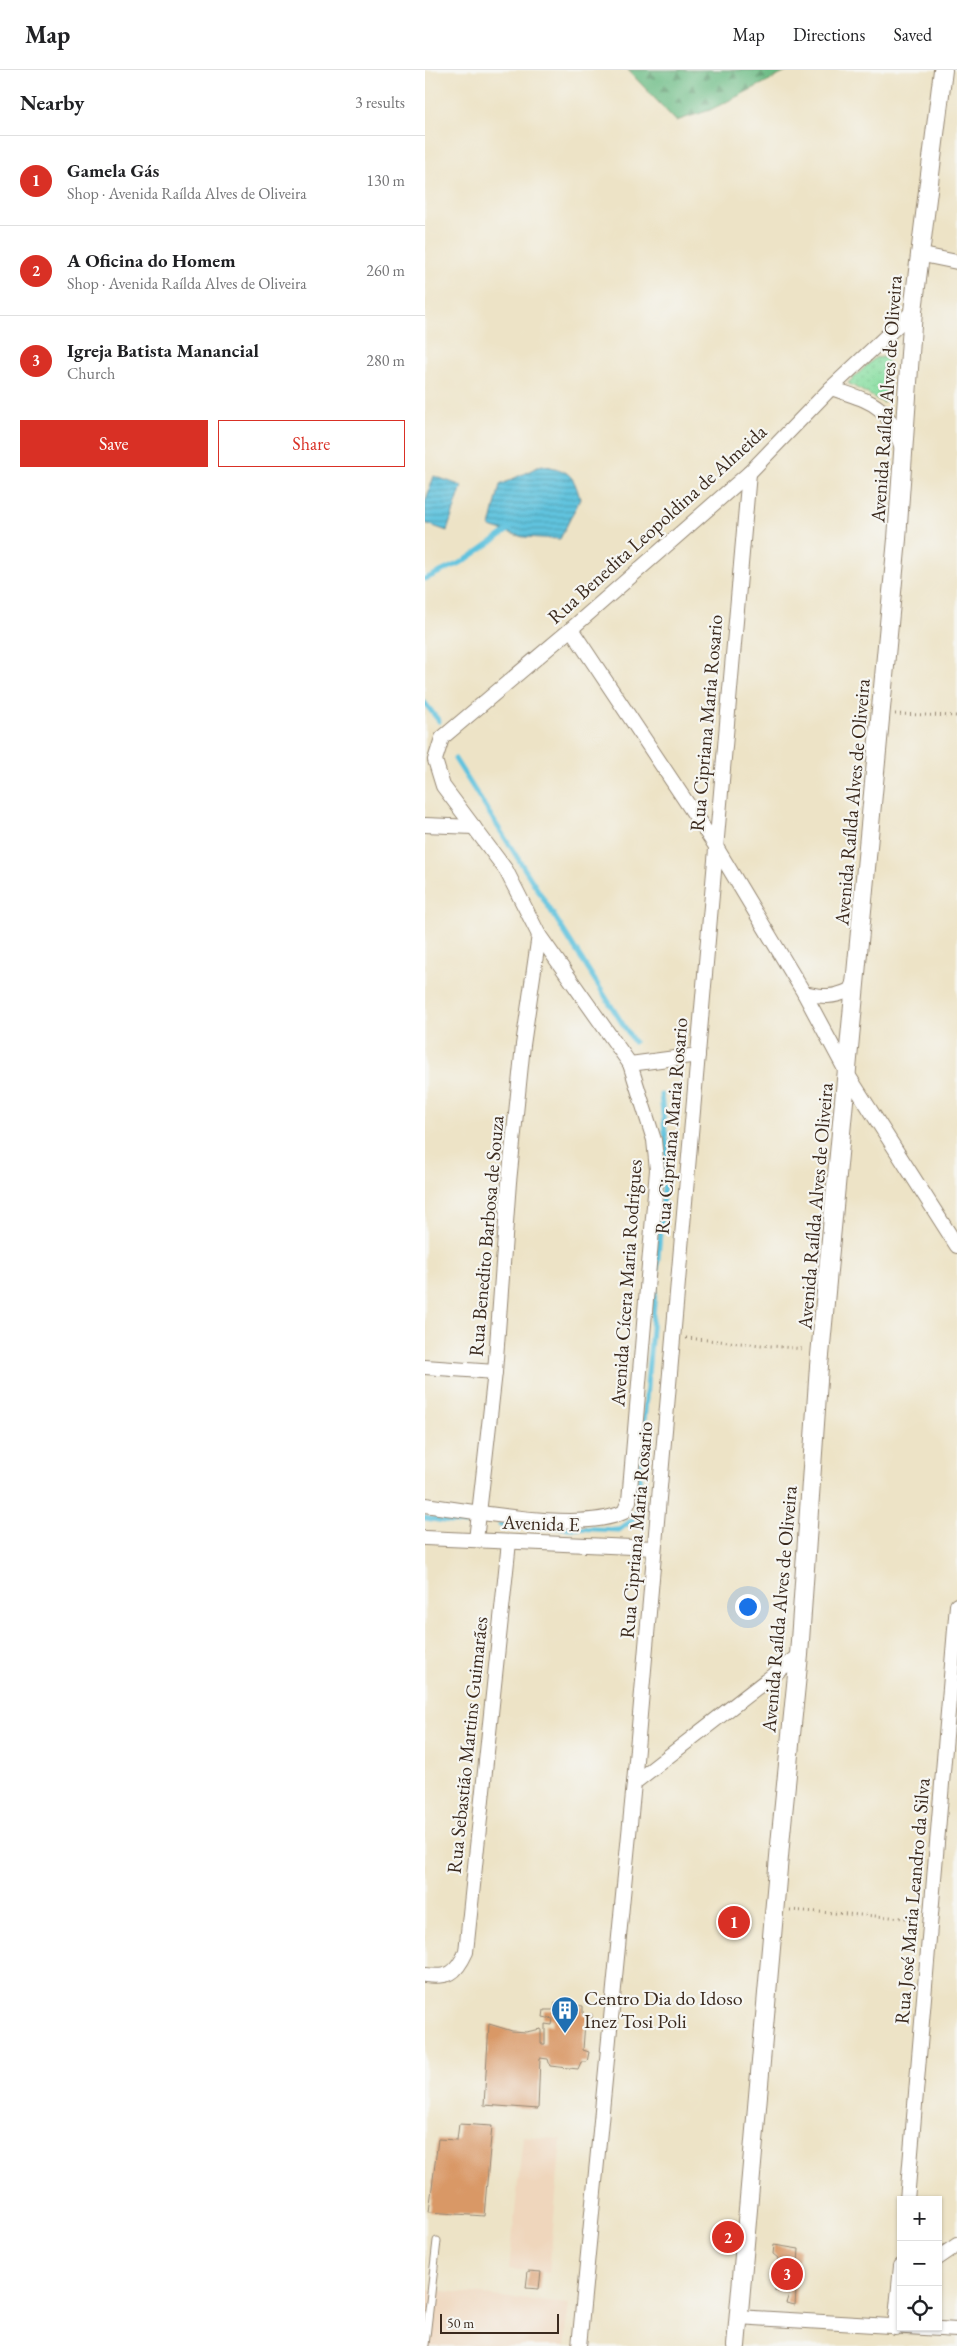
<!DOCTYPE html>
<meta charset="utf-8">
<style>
:root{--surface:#fff;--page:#f6f6f6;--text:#202124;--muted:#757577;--line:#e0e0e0;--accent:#d93025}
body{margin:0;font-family:"EB Garamond",serif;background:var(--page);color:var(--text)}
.controls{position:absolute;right:15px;bottom:15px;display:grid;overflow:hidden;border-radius:0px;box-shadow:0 1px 4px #0004}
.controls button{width:45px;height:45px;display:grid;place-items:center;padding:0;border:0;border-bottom:1px solid var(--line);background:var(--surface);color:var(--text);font:25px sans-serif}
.scale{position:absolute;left:15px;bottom:12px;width:119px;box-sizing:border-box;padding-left:5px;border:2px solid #3b2a1e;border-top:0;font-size:14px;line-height:18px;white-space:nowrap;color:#3b2a1e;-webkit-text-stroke:4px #f6f6f2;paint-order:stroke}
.you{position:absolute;left:322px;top:1536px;width:18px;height:18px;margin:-12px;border:4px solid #fff;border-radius:50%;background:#1a73e8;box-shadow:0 0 0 8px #1a73e833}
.badge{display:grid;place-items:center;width:32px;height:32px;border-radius:50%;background:var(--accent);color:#fff;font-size:16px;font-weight:700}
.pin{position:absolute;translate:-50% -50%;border:2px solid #fff;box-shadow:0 1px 5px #0006}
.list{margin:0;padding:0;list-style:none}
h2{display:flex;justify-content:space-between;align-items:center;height:65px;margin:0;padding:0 20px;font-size:21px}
h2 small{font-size:16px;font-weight:400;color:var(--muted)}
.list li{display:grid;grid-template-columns:32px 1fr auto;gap:15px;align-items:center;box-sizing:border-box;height:90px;padding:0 20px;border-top:1px solid var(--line)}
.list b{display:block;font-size:19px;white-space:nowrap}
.list p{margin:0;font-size:16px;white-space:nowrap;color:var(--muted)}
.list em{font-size:16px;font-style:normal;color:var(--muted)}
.actions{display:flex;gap:10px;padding:15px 20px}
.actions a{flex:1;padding:11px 0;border:1px solid var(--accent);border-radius:0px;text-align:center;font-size:18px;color:var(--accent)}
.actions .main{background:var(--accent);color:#fff}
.icon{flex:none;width:28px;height:28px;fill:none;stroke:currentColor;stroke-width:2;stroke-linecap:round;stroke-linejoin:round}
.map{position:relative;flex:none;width:532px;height:2276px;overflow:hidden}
header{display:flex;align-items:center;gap:30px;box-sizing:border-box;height:70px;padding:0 25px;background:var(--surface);border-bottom:1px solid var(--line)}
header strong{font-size:24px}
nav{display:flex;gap:28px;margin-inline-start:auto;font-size:18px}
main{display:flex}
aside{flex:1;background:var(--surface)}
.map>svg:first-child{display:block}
</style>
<header>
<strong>Map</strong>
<nav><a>Map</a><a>Directions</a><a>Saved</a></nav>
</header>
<main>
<aside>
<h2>Nearby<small>3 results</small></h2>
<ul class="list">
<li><span class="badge">1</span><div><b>Gamela Gás</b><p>Shop · Avenida Raílda Alves de Oliveira</p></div><em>130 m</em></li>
<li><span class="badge">2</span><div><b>A Oficina do Homem</b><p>Shop · Avenida Raílda Alves de Oliveira</p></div><em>260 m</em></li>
<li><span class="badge">3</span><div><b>Igreja Batista Manancial</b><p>Church</p></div><em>280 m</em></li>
</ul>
<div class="actions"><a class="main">Save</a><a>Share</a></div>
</aside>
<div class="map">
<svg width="532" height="2276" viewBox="0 0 532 2276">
<defs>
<pattern id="forest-firs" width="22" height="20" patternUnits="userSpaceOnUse" patternTransform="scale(1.25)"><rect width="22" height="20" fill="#6ebd87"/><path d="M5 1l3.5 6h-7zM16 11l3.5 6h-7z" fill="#5c9a6e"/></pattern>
<pattern id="garden-dots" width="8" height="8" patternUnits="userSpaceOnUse" patternTransform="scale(1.25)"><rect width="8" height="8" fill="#88dea1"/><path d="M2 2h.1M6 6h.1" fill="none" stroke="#76bf8a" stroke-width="1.8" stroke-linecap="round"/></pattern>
<pattern id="water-rules" width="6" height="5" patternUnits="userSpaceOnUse" patternTransform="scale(1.25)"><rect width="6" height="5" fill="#60c3de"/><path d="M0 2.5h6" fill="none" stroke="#509fb3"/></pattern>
</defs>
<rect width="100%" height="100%" fill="#f6f6f2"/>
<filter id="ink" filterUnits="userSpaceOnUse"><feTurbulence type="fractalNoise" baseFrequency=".02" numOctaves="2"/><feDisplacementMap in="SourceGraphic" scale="10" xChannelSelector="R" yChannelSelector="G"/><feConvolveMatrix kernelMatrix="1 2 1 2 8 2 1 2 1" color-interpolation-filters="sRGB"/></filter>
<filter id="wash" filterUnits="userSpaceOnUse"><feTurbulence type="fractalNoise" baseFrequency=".0096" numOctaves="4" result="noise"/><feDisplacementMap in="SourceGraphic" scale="20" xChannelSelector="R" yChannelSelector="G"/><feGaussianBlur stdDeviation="1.12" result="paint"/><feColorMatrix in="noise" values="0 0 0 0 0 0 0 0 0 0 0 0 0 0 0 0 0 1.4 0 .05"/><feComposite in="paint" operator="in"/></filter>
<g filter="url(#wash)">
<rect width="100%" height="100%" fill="#ede3c6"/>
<g fill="#efd6bc">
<polygon points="98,2066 136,2069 124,2203 84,2199"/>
<polygon points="0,2219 144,2234 140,2276 0,2276"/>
</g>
<polygon fill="url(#forest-firs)" stroke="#547452" points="203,0 365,0 285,40 251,51"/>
<polygon fill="url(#garden-dots)" stroke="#628460" points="460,287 465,296 459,333 423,313 450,288"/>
<g fill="url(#water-rules)" stroke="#4e767e">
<path d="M117,395C144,401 148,403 155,429L135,469L98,467L65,457L75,415Z"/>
<polygon points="9,406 37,416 22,461 0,453 0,433"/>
</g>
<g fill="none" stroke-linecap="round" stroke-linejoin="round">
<g stroke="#60c3de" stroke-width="5">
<polyline points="0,509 39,491 85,459"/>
<polyline points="0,633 14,651"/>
<polyline points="30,689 209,972"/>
<polyline points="0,1448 40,1454"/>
<polyline points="75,1455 194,1460 211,1447 242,1080 236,1025"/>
</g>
</g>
<g id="blocks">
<g fill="#d99866">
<polygon points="130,1933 158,1936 158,1945 167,1944 167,1952 160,1952 158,1980 164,1982 162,1992 156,1992 153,1999 125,1996 123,1989 115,1988 113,2039 59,2035 64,1954 87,1961 101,1962 116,1959 116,1974 120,1974 120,1954 127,1955 128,1949 118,1947 119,1940 129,1940"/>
<polygon points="34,2054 67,2056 59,2146 4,2142 13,2069 32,2070"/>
<polygon points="295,2157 311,2157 310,2178 294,2178"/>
<polygon points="349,2175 374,2179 370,2235 361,2233 365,2221 350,2221 353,2188 348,2184"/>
<polygon points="103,2201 116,2202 114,2219 101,2218"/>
</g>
</g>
</g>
<g filter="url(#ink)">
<use href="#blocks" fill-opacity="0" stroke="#948672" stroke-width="1"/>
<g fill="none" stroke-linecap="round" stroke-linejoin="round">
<g stroke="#948672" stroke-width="9">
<polyline id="service" points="0,2275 12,2171"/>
</g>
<g stroke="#948672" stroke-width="16">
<g id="minor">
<polyline points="493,184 532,192"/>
<path d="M406,318C448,333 461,332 477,378"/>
<polyline points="146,559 290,775 379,923 423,1005 532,1176"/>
<polyline points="0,755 49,757"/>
<path d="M379,923C398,927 408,928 425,920L430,909"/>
<polyline points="205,994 273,985"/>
<polyline points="0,1297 70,1302"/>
<path d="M0,1435C49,1441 156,1463 199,1442L204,1431L232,1100L229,1070L205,994L114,865L81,800L18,716L10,690L17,668L146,559L324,403L406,318L488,241"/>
<polyline points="0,1468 229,1478"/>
<polyline points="51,1470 70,1302 84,1112 98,975 114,865"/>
<polyline points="209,1713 374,1585"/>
<path d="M0,1905C24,1908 31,1904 41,1882L84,1472"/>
<polyline points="482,2130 532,1535"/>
<polyline points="513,2188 532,2175"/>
<polyline points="313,2247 532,2260"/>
<polyline points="470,2258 476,2196"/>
<polyline points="154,2276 209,1713 324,403"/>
</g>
</g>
<g stroke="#948672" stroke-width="20">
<polyline id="tertiary" points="311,2276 356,1764 374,1585 394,1296 472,469 488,241 518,0"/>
</g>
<g stroke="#948672" stroke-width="3" stroke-dasharray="1 4" stroke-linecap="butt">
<polyline points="470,644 532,646"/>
<polyline points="261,1268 379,1279"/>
<polyline points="365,1840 493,1849"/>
</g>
<use href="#service" stroke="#fff" stroke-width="7"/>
<use href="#minor" stroke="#fff" stroke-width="14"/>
<use href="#tertiary" stroke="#fff" stroke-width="18"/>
</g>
</g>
<defs>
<g id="building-pin" transform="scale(1.4375)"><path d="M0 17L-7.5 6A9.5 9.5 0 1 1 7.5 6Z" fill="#1f6fb2" stroke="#f6f6f2"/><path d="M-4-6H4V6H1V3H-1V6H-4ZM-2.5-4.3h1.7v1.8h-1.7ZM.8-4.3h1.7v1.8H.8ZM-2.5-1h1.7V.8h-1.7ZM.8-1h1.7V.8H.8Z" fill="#fff"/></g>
</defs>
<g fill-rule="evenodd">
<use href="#building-pin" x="140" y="1940"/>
</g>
<g text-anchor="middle" stroke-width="4.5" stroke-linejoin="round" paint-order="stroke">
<g font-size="20" fill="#3b2a1e" stroke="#f6f6f2">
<text transform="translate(461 329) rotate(-86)" y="7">Avenida Raílda Alves de Oliveira</text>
<text transform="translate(232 454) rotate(-42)" y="7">Rua Benedita Leopoldina de Almeida</text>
<text transform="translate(281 653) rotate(-85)" y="7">Rua Cipriana Maria Rosario</text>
<text transform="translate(427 732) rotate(-85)" y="7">Avenida Raílda Alves de Oliveira</text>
<text transform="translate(246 1056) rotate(-85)" y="7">Rua Cipriana Maria Rosario</text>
<text transform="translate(390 1136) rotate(-85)" y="7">Avenida Raílda Alves de Oliveira</text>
<text transform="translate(61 1166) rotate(-85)" y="7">Rua Benedito Barbosa de Souza</text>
<text transform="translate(201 1213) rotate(-86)" y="7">Avenida Cícera Maria Rodrigues</text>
<text transform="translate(116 1453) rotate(2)" y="7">Avenida E</text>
<text transform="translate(211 1460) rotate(-85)" y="7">Rua Cipriana Maria Rosario</text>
<text transform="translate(354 1539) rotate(-85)" y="7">Avenida Raílda Alves de Oliveira</text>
<text transform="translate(42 1675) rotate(-84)" y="7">Rua Sebastião Martins Guimarães</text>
<text transform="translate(487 1831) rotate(-85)" y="7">Rua José Maria Leandro da Silva</text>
</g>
<g font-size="20" fill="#3b2a1e" stroke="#f6f6f2" text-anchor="start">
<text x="159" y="1935">Centro Dia do Idoso<tspan x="159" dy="23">Inez Tosi Poli</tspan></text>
</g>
</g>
</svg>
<div class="controls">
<button>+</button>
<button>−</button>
<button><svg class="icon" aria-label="locate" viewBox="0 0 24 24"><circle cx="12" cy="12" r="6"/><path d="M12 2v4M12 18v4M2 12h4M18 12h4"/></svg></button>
</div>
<div class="scale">50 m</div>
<div class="you"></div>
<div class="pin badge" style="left:309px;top:1852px">1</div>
<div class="pin badge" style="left:303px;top:2167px">2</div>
<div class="pin badge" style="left:362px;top:2204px">3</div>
</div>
</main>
